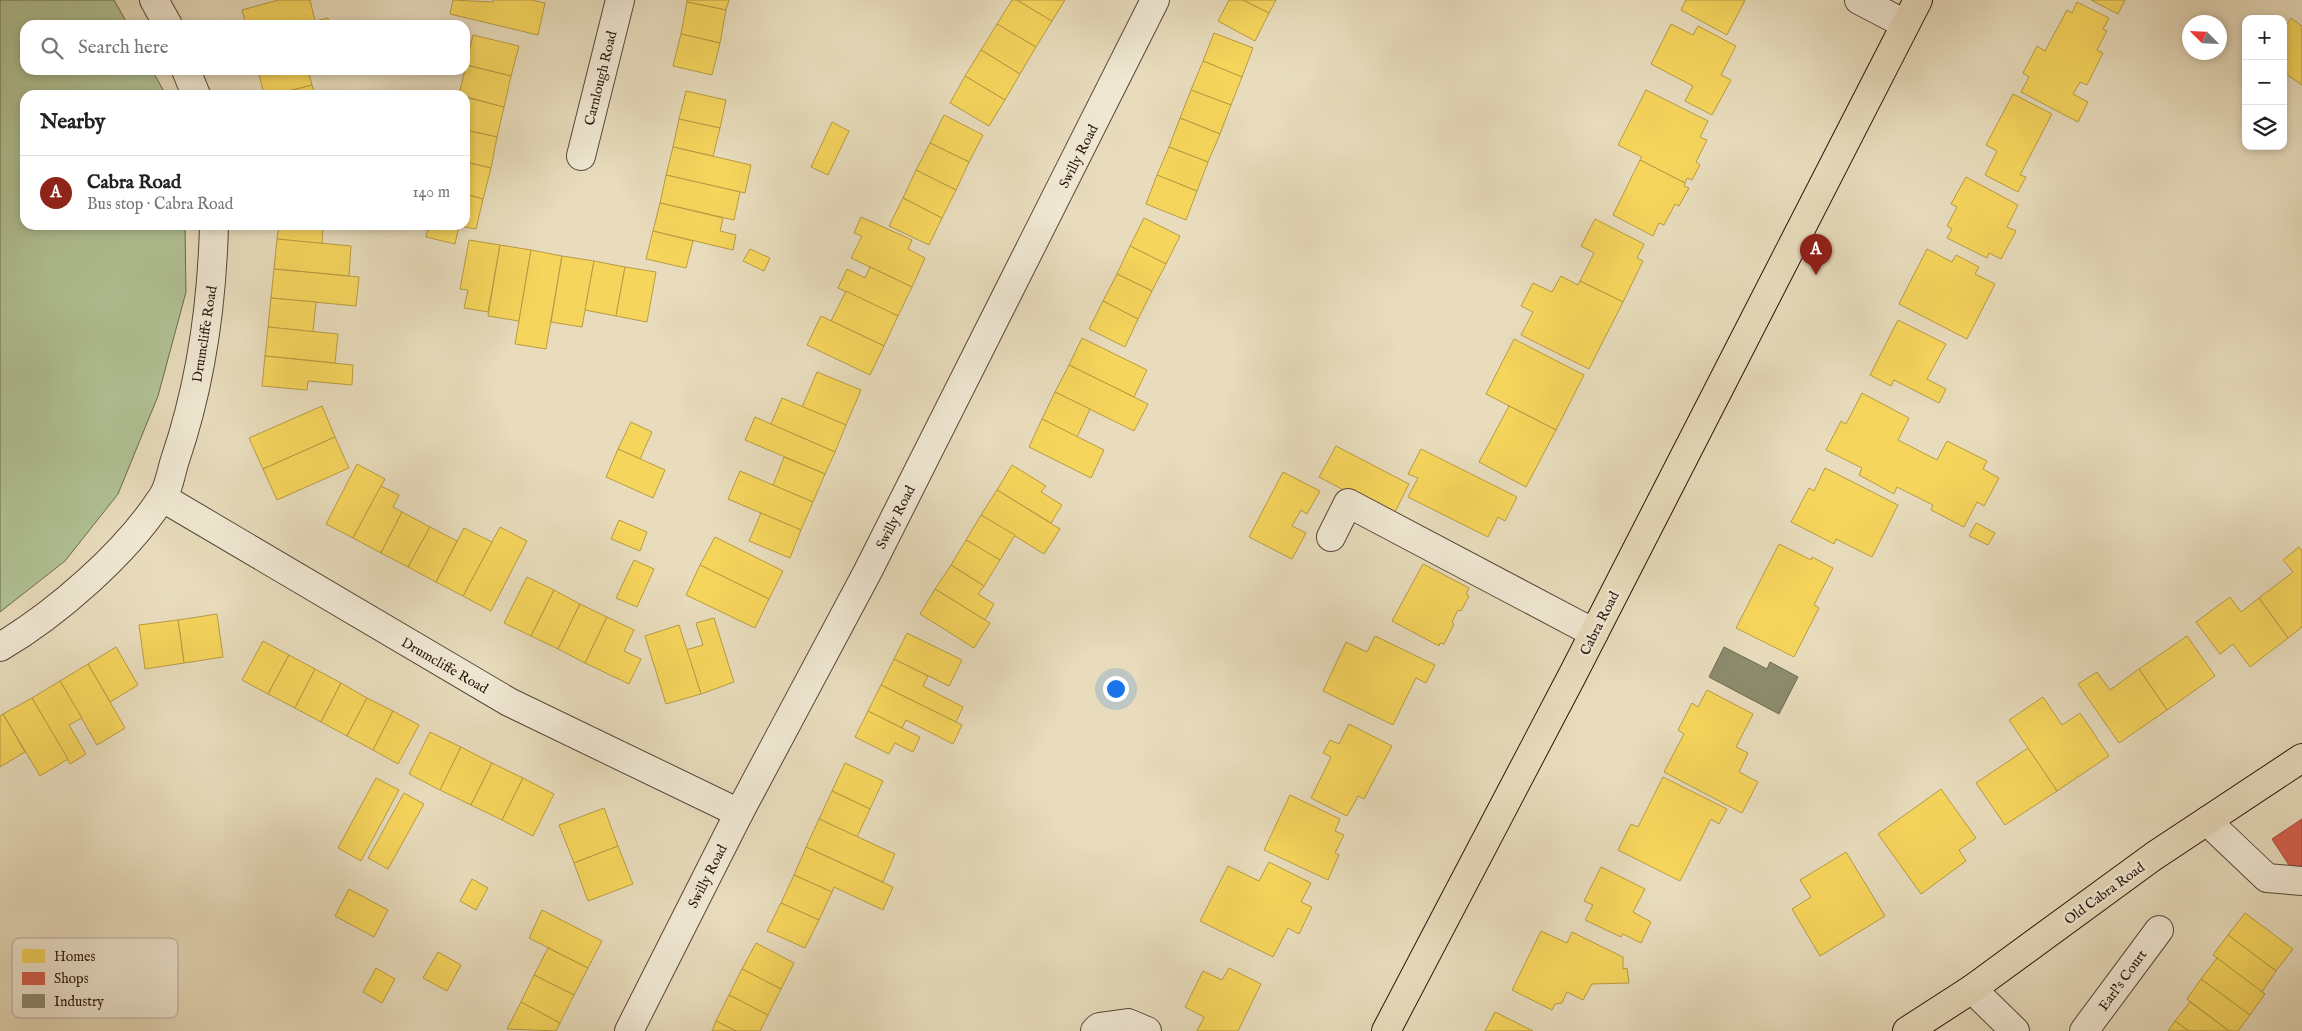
<!DOCTYPE html>
<meta charset="utf-8">
<style>
:root{--surface:#fff;--page:#f2f2f2;--text:#222;--muted:#767676;--line:#e0e0e0;--accent:#8f2418}
body{margin:0;font-family:"IM FELL English",serif;background:var(--page);color:var(--text)}
.controls{position:absolute;right:15px;top:15px;display:grid;overflow:hidden;border-radius:10px;box-shadow:0 2px 8px #0003}
.controls button{width:45px;height:45px;display:grid;place-items:center;padding:0;border:0;border-bottom:1px solid var(--line);background:var(--surface);color:var(--text);font:25px sans-serif}
.compass{position:absolute;left:2182px;top:15px;width:45px;height:45px;border-radius:50%;background:var(--surface);box-shadow:0 2px 8px #0003;rotate:294deg}
.you{position:absolute;left:1115px;top:688px;width:18px;height:18px;margin:-12px;border:4px solid #fff;border-radius:50%;background:#1a73e8;box-shadow:0 0 0 8px #1a73e833}
.badge{display:grid;place-items:center;width:32px;height:32px;border-radius:50%;background:var(--accent);color:#fff;font-size:16px;font-weight:700}
.pin{position:absolute;translate:-50% -41px;filter:drop-shadow(0 1px 2px #0008)}
.pin::after{content:'';position:absolute;top:26px;width:18px;height:15px;background:inherit;clip-path:polygon(0 0,100% 0,50% 100%)}
.list{margin:0;padding:0;list-style:none}
h2{display:flex;justify-content:space-between;align-items:center;height:65px;margin:0;padding:0 20px;font-size:21px}
h2 small{font-size:16px;font-weight:400;color:var(--muted)}
.list li{display:grid;grid-template-columns:32px 1fr auto;gap:15px;align-items:center;box-sizing:border-box;height:75px;padding:0 20px;border-top:1px solid var(--line)}
.list b{display:block;font-size:19px;white-space:nowrap}
.list p{margin:0;font-size:16px;white-space:nowrap;color:var(--muted)}
.list em{font-size:16px;font-style:normal;color:var(--muted)}
.icon{flex:none;width:28px;height:28px;fill:none;stroke:currentColor;stroke-width:2;stroke-linecap:round;stroke-linejoin:round}
.map{position:relative;flex:none;width:2302px;height:1031px;overflow:hidden}
.search{position:absolute;background:var(--surface);box-shadow:0 2px 8px #0003;left:20px;top:20px;width:450px;height:55px;display:flex;align-items:center;gap:12px;box-sizing:border-box;padding:0 18px;border-radius:15px;color:var(--muted);font-size:19px}
.panel{position:absolute;background:var(--surface);box-shadow:0 2px 8px #0003;left:20px;top:90px;width:450px;height:140px;border-radius:15px}
.map>svg:first-child{display:block}
</style>
<div class="map">
<svg width="2302" height="1031" viewBox="0 0 2302 1031">
<rect width="100%" height="100%" fill="#e8dcbc"/>
<filter id="stains"><feTurbulence type="fractalNoise" baseFrequency=".004" numOctaves="4"/><feColorMatrix values="0 0 0 0 .2 0 0 0 0 .09 0 0 0 0 .02 0 0 0 .5 -.17"/></filter>
<radialGradient id="worn" r=".72"><stop offset=".6" stop-color="#630" stop-opacity="0"/><stop offset="1" stop-color="#630" stop-opacity=".3"/></radialGradient>
<polygon fill="#b1c294" stroke="#6c6b50" points="0,0 114,0 128,25 25,25 25,70 152,70 166,95 25,95 25,225 185,225 186,292 158,396 118,494 65,561 0,612"/>
<g fill="#f6d55c" stroke="#b89b44">
<polygon points="278,0 310,0 315,21 302,25 246,25 242,10"/>
<polygon points="453,0 493,2 493,0 532,0 545,3 538,35 450,14"/>
<polygon points="687,0 729,0 726,10 687,2"/>
<polygon points="1012,0 1017,0 1052,21 1036,47 997,24"/>
<polygon points="1017,0 1065,0 1052,21"/>
<polygon points="1229,0 1243,0 1269,13 1255,41 1218,21"/>
<polygon points="1243,0 1276,0 1269,13"/>
<polygon points="1686,0 1745,0 1727,35 1681,10"/>
<polygon points="2091,0 2125,0 2118,14"/>
<polygon points="687,2 726,10 720,43 681,34"/>
<polygon points="2077,2 2109,18 2103,29 2107,31 2097,50 2103,53 2087,85 2080,82 2073,94 2088,102 2078,122 2021,92 2029,77 2023,73 2037,46 2045,51 2067,10 2072,13"/>
<polygon points="328,18 330,25 302,25 315,21"/>
<polygon points="2291,18 2302,26 2302,85 2283,72 2283,30"/>
<polygon points="997,24 1036,47 1020,74 981,50"/>
<polygon points="1671,24 1693,35 1698,26 1736,46 1721,75 1731,80 1712,115 1685,101 1693,86 1651,64"/>
<polygon points="1214,33 1253,48 1242,77 1203,61"/>
<polygon points="681,34 720,43 712,75 673,66"/>
<polygon points="473,35 519,46 511,76 466,65"/>
<polygon points="981,50 1020,74 1005,100 965,76"/>
<polygon points="1203,61 1242,77 1231,105 1191,90"/>
<polygon points="466,65 511,76 504,107 459,95"/>
<polygon points="258,70 308,70 312,85 274,95 264,95"/>
<polygon points="965,76 1005,100 989,126 950,103"/>
<polygon points="312,85 315,95 274,95"/>
<polygon points="1191,90 1231,105 1220,134 1180,118"/>
<polygon points="1646,90 1708,121 1700,137 1707,140 1696,162 1700,165 1692,180 1687,178 1685,183 1640,160 1642,157 1618,145"/>
<polygon points="686,91 726,100 720,128 679,119"/>
<polygon points="2013,94 2052,114 2020,175 2026,177 2018,192 1985,175 1997,151 1986,145"/>
<polygon points="465,97 504,107 497,137 465,130"/>
<polygon points="944,115 983,135 969,162 930,143"/>
<polygon points="1180,118 1220,134 1208,162 1169,147"/>
<polygon points="679,119 720,128 713,156 673,147"/>
<polygon points="832,122 849,131 828,175 811,167"/>
<polygon points="465,130 497,137 491,168 465,162"/>
<polygon points="930,143 969,162 956,190 916,170"/>
<polygon points="673,147 751,165 745,193 666,175"/>
<polygon points="1169,147 1208,162 1197,191 1157,175"/>
<polygon points="1640,160 1685,183 1684,186 1689,188 1679,206 1675,204 1664,225 1659,223 1653,236 1613,215"/>
<polygon points="465,162 491,168 483,199 465,194"/>
<polygon points="916,170 956,190 942,218 903,198"/>
<polygon points="666,175 740,192 734,220 660,203"/>
<polygon points="1157,175 1197,191 1186,220 1146,204"/>
<polygon points="1966,177 2018,205 2007,227 2016,231 2001,259 1989,253 1987,258 1947,238 1952,229 1947,226 1957,207 1951,204"/>
<polygon points="465,194 483,199 476,229 459,226 455,244 426,237 429,225 465,225"/>
<polygon points="903,198 942,218 929,245 889,226"/>
<polygon points="660,203 723,218 720,231 736,235 733,250 653,231"/>
<polygon points="861,217 912,240 908,249 925,258 912,287 851,258 862,236 854,233"/>
<polygon points="1144,218 1180,236 1166,264 1130,246"/>
<polygon points="1595,219 1644,244 1637,258 1643,261 1623,302 1580,281 1594,253 1581,246"/>
<polygon points="279,225 323,225 322,244 277,239"/>
<polygon points="653,231 693,241 686,268 646,259"/>
<polygon points="277,239 351,246 349,276 274,269"/>
<polygon points="469,240 500,245 488,312 464,308 468,290 460,289"/>
<polygon points="500,245 531,250 519,321 488,316"/>
<polygon points="1130,246 1166,264 1152,291 1117,274"/>
<polygon points="750,249 770,258 764,271 743,261"/>
<polygon points="1927,249 1952,262 1956,255 1979,267 1975,274 1995,284 1967,339 1899,304"/>
<polygon points="531,250 562,256 546,349 515,344"/>
<polygon points="562,256 594,261 582,327 551,322"/>
<polygon points="594,261 625,267 616,316 585,310"/>
<polygon points="625,267 656,272 647,322 616,316"/>
<polygon points="870,267 912,287 898,316 838,288 847,269 865,278"/>
<polygon points="274,269 359,277 356,306 271,298"/>
<polygon points="1117,274 1152,291 1138,319 1103,301"/>
<polygon points="1561,276 1578,285 1580,281 1623,302 1589,369 1521,335 1533,312 1521,306 1533,283 1552,292"/>
<polygon points="846,291 898,316 884,346 831,321"/>
<polygon points="271,298 316,302 313,332 268,327"/>
<polygon points="1103,301 1138,319 1125,347 1089,329"/>
<polygon points="821,316 884,346 870,375 807,345"/>
<polygon points="1898,320 1946,344 1927,379 1946,389 1939,403 1894,380 1891,386 1870,375"/>
<polygon points="268,327 338,334 335,363 265,356"/>
<polygon points="1082,338 1147,370 1134,397 1069,365"/>
<polygon points="1514,339 1584,375 1556,430 1486,394"/>
<polygon points="265,356 353,365 352,385 308,381 307,390 262,386"/>
<polygon points="1069,365 1148,404 1134,431 1055,392"/>
<polygon points="817,372 861,390 846,425 802,407"/>
<polygon points="1055,392 1090,409 1077,437 1042,419"/>
<polygon points="1862,393 1909,418 1898,440 1937,460 1947,441 1987,461 1983,469 1999,478 1984,506 1977,502 1964,527 1931,510 1933,505 1897,487 1894,494 1859,475 1862,468 1826,450 1841,421 1846,424"/>
<polygon points="782,398 846,425 835,452 771,424"/>
<polygon points="322,406 335,437 263,469 249,438"/>
<polygon points="1509,406 1556,430 1526,487 1479,462"/>
<polygon points="755,417 835,452 825,474 745,440"/>
<polygon points="1042,419 1104,450 1091,478 1029,447"/>
<polygon points="631,422 652,432 640,459 618,449"/>
<polygon points="335,437 349,468 277,500 263,469"/>
<polygon points="1336,446 1409,484 1393,516 1319,477"/>
<polygon points="618,449 665,470 653,498 606,477"/>
<polygon points="1421,449 1517,497 1505,521 1498,517 1488,537 1408,497 1418,478 1408,474"/>
<polygon points="784,457 825,474 813,502 773,485"/>
<polygon points="357,464 385,479 353,538 326,524"/>
<polygon points="1012,465 1046,486 1041,492 1062,505 1051,523 997,490"/>
<polygon points="1825,468 1898,505 1872,557 1836,539 1834,544 1791,522 1809,488 1814,491"/>
<polygon points="740,471 813,502 801,530 728,499"/>
<polygon points="1283,472 1320,491 1307,514 1301,510 1292,526 1306,533 1292,559 1249,537"/>
<polygon points="381,486 399,495 393,507 402,512 381,553 353,538"/>
<polygon points="997,490 1060,529 1044,554 981,515"/>
<polygon points="402,512 430,527 408,567 381,553"/>
<polygon points="761,513 801,530 790,558 749,541"/>
<polygon points="981,515 1015,535 1000,560 966,540"/>
<polygon points="619,520 647,532 640,551 611,539"/>
<polygon points="1976,523 1995,533 1988,545 1969,536"/>
<polygon points="430,527 457,541 436,582 408,567"/>
<polygon points="500,527 527,541 491,611 463,596"/>
<polygon points="464,528 492,542 463,596 436,582"/>
<polygon points="715,537 783,571 769,599 700,565"/>
<polygon points="966,540 1000,560 984,586 951,565"/>
<polygon points="1779,544 1811,560 1812,557 1833,568 1814,605 1819,608 1794,657 1736,628"/>
<polygon points="2299,547 2302,551 2302,627 2288,638 2259,598 2293,572 2283,560"/>
<polygon points="634,560 654,569 637,607 616,598"/>
<polygon points="1423,564 1469,588 1466,594 1469,596 1461,611 1458,610 1452,622 1454,624 1444,644 1440,643 1439,646 1392,621"/>
<polygon points="700,565 769,599 755,628 686,595"/>
<polygon points="951,565 984,586 978,594 994,604 985,620 935,589"/>
<polygon points="527,577 554,590 531,636 504,623"/>
<polygon points="935,589 990,623 974,648 920,614"/>
<polygon points="554,590 580,604 558,649 531,636"/>
<polygon points="2230,597 2241,612 2259,598 2288,638 2250,667 2233,644 2220,654 2196,622"/>
<polygon points="580,604 607,617 585,663 558,649"/>
<polygon points="217,614 223,657 184,663 178,620"/>
<polygon points="607,617 634,630 624,651 641,659 629,684 585,663"/>
<polygon points="714,618 734,682 701,694 686,650 703,645 696,623"/>
<polygon points="178,620 184,663 145,669 139,625"/>
<polygon points="679,625 701,694 666,704 645,636"/>
<polygon points="907,633 962,660 949,686 894,659"/>
<polygon points="1375,636 1435,665 1426,683 1416,678 1393,725 1323,691 1346,642 1367,652"/>
<polygon points="2187,636 2215,676 2167,710 2139,669"/>
<polygon points="263,641 289,655 268,694 242,680"/>
<polygon points="116,647 138,685 110,702 88,664"/>
<polygon points="289,655 315,669 295,708 268,694"/>
<polygon points="894,659 928,676 923,686 963,707 956,722 881,685"/>
<polygon points="88,664 125,728 97,745 60,681"/>
<polygon points="315,669 341,683 321,722 295,708"/>
<polygon points="2139,669 2167,710 2119,743 2078,684 2097,672 2110,690"/>
<polygon points="60,681 82,718 69,725 86,754 70,764 32,698"/>
<polygon points="341,683 367,698 347,736 321,722"/>
<polygon points="881,685 962,725 953,744 906,720 902,728 868,711"/>
<polygon points="1707,690 1753,714 1736,747 1748,753 1739,772 1758,782 1742,813 1664,772 1684,734 1678,730 1692,703 1698,707"/>
<polygon points="2043,697 2062,725 2080,713 2109,756 2057,791 2009,720"/>
<polygon points="32,698 68,759 40,776 3,714"/>
<polygon points="367,698 393,711 373,750 347,736"/>
<polygon points="393,711 419,725 398,764 373,750"/>
<polygon points="868,711 920,737 913,752 895,743 889,754 855,737"/>
<polygon points="3,714 25,752 0,767 0,716"/>
<polygon points="1349,724 1392,746 1364,799 1358,796 1347,816 1311,798 1331,757 1323,753 1330,740 1339,744"/>
<polygon points="430,732 461,747 440,790 409,774"/>
<polygon points="461,747 492,763 471,805 440,790"/>
<polygon points="2028,748 2057,791 2005,825 1976,783"/>
<polygon points="492,763 523,778 502,820 471,805"/>
<polygon points="845,763 883,781 870,809 832,791"/>
<polygon points="1663,777 1727,809 1719,824 1711,819 1680,881 1618,850 1631,824 1638,827"/>
<polygon points="376,778 399,790 361,861 338,848"/>
<polygon points="523,778 554,794 533,836 502,820"/>
<polygon points="1941,789 1976,838 1959,850 1966,861 1921,894 1878,834"/>
<polygon points="832,791 870,809 857,837 819,819"/>
<polygon points="404,793 424,804 388,869 368,858"/>
<polygon points="1290,795 1340,819 1335,831 1344,835 1335,853 1339,855 1328,880 1264,850"/>
<polygon points="604,808 618,846 574,863 559,825"/>
<polygon points="819,819 895,854 883,882 806,847"/>
<polygon points="618,846 633,884 588,901 574,863"/>
<polygon points="806,847 893,887 883,910 834,887 832,892 794,875"/>
<polygon points="1846,852 1885,916 1820,956 1792,909 1811,897 1800,880"/>
<polygon points="1269,862 1311,883 1301,902 1312,907 1299,934 1288,928 1273,957 1200,921 1228,866 1259,881"/>
<polygon points="1601,867 1645,889 1633,912 1651,922 1641,943 1623,934 1621,937 1585,920 1593,905 1584,901"/>
<polygon points="794,875 832,892 819,920 781,903"/>
<polygon points="472,879 488,888 476,910 460,901"/>
<polygon points="349,889 388,910 374,937 335,916"/>
<polygon points="781,903 819,920 805,948 767,931"/>
<polygon points="542,910 602,941 588,968 529,938"/>
<polygon points="2245,913 2293,949 2276,971 2228,935"/>
<polygon points="1541,931 1567,943 1572,932 1623,957 1623,969 1627,968 1629,983 1592,984 1583,1000 1567,992 1562,1003 1555,1004 1552,1010 1512,990"/>
<polygon points="2228,935 2276,971 2262,992 2213,955"/>
<polygon points="756,943 794,963 781,989 742,969"/>
<polygon points="548,948 588,968 574,995 534,975"/>
<polygon points="438,952 461,965 447,991 423,978"/>
<polygon points="2217,958 2265,994 2250,1015 2201,979"/>
<polygon points="376,968 395,979 382,1003 363,992"/>
<polygon points="1229,968 1261,984 1238,1031 1197,1031 1204,1017 1185,1007 1203,971 1222,980"/>
<polygon points="742,969 781,989 768,1015 729,995"/>
<polygon points="534,975 574,995 560,1023 521,1002"/>
<polygon points="2201,979 2250,1015 2238,1031 2229,1031 2187,999"/>
<polygon points="729,995 768,1015 760,1031 736,1031 716,1021"/>
<polygon points="521,1002 560,1023 556,1031 507,1029"/>
<polygon points="2190,1002 2229,1031 2189,1031 2175,1021"/>
<polygon points="1495,1012 1533,1031 1485,1031"/>
<polygon points="716,1021 736,1031 712,1031"/>
<polygon points="2175,1021 2189,1031 2168,1031"/>
</g>
<polygon fill="#d6604d" stroke="#a2493a" points="2302,819 2302,885 2272,839"/>
<polygon fill="#8c8c6e" stroke="#6e6851" points="1724,647 1767,669 1770,662 1798,677 1779,714 1709,677"/>
<g fill="none" stroke-linecap="round" stroke-linejoin="round">
<g stroke="#584639" stroke-width="30">
<g id="minor">
<polyline points="154,0 168,25"/>
<polyline points="1859,0 1905,24"/>
<polyline points="186,70 196,95"/>
<polyline points="581,156 620,0"/>
<polyline points="163,498 509,702 739,813"/>
<polyline points="1331,537 1348,503 1594,633"/>
<path d="M0,647C56,614 125,554 161,499C169,489 171,472 175,460C201,384 212,305 214,225"/>
<polyline points="2207,821 2267,878 2302,881"/>
<polyline points="1972,989 2015,1031"/>
<polyline points="629,1031 739,813 868,571 1155,0"/>
<polyline points="1095,1031 1099,1027 1128,1023 1147,1031"/>
<polyline points="2084,1031 2159,930"/>
</g>
</g>
<g stroke="#28140d" stroke-width="30">
<g id="major">
<polyline points="1386,1031 1573,674 1918,0"/>
<polyline points="1907,1031 1972,989 2154,856 2302,758"/>
</g>
</g>
<use href="#minor" stroke="#f0e8d3" stroke-width="28"/>
<use href="#major" stroke="#e8dcbc" stroke-width="28"/>
</g>
<g text-anchor="middle" stroke-width="5" stroke-linejoin="round" paint-order="stroke">
<g font-size="14" fill="#28140d" stroke="#f0e8d3">
<text transform="translate(600 78) rotate(-76)" y="5">Carnlough Road</text>
<text transform="translate(1078 156) rotate(-63)" y="5">Swilly Road</text>
<text transform="translate(204 334) rotate(-81)" y="5">Drumcliffe Road</text>
<text transform="translate(895 517) rotate(-63)" y="5">Swilly Road</text>
<text transform="translate(1599 623) rotate(-63)" y="5">Cabra Road</text>
<text transform="translate(445 665) rotate(30)" y="5">Drumcliffe Road</text>
<text transform="translate(707 876) rotate(-63)" y="5">Swilly Road</text>
<text transform="translate(2104 893) rotate(-36)" y="5">Old Cabra Road</text>
<text transform="translate(2122 980) rotate(-54)" y="5">Earl's Court</text>
</g>
</g>
<rect x="12" y="938" width="166" height="80" rx="8" fill="#f0e8d3" stroke="#b4a898" stroke-width="1"/>
<rect x="22" y="949" width="23" height="14" fill="#f6d55c"/>
<rect x="22" y="972" width="23" height="13" fill="#d6604d"/>
<rect x="22" y="994" width="23" height="14" fill="#8c8c6e"/>
<g font-size="14" fill="#28140d">
<text x="54" y="961">Homes</text>
<text x="54" y="983">Shops</text>
<text x="54" y="1006">Industry</text>
</g>
<rect width="100%" height="100%" filter="url(#stains)"/>
<rect width="100%" height="100%" fill="url(#worn)"/>
</svg>
<div class="controls">
<button>+</button>
<button>−</button>
<button><svg class="icon" aria-label="layers" viewBox="0 0 24 24"><path d="M12 4l9 5-9 5-9-5zM3 14l9 5 9-5"/></svg></button>
</div>
<svg class="compass" viewBox="-18 -18 36 36"><path d="M0-13l5 13h-10z" fill="#e53935"/><path d="M0 13l5-13h-10z" fill="#767676"/></svg>
<div class="you"></div>
<div class="pin badge" style="left:1816px;top:275px">A</div>
<div class="search"><svg class="icon" aria-label="search" viewBox="0 0 24 24"><circle cx="10" cy="10" r="6"/><path d="M15 15l6 6"/></svg>Search here</div>
<section class="panel">
<h2>Nearby<small></small></h2>
<ul class="list">
<li><span class="badge">A</span><div><b>Cabra Road</b><p>Bus stop · Cabra Road</p></div><em>140 m</em></li>
</ul>
</section>
</div>
